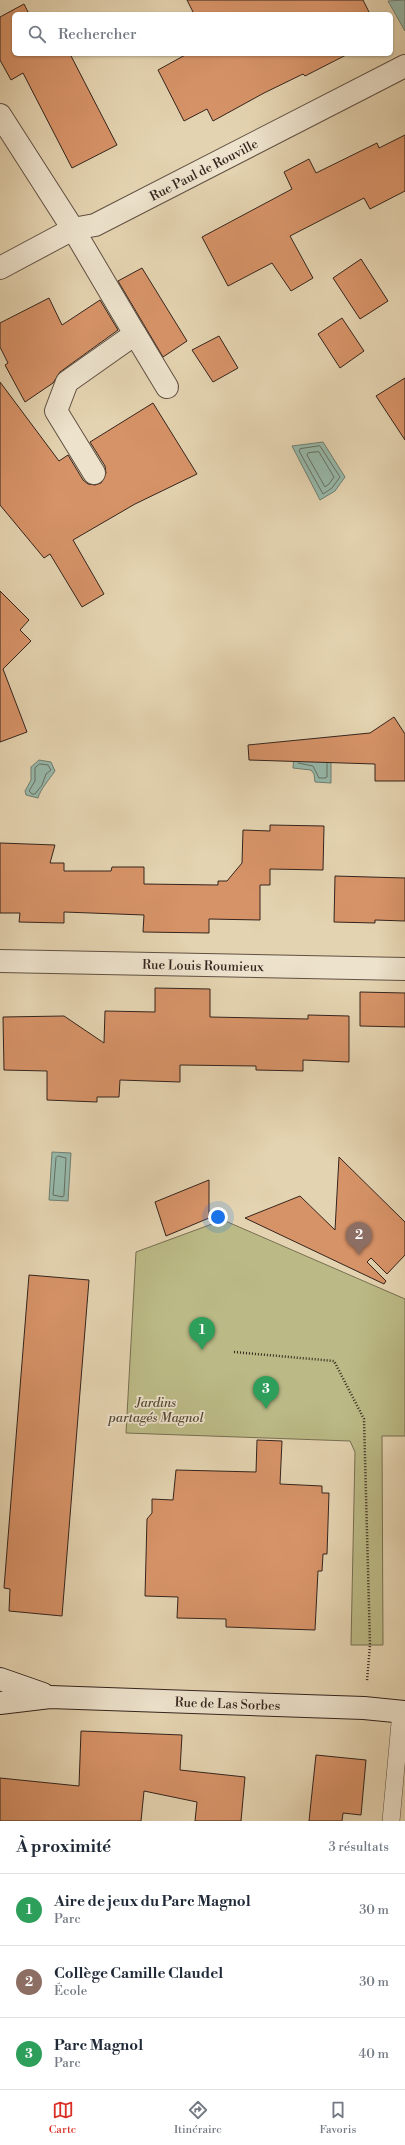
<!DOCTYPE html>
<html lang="fr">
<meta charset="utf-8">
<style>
:root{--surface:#fff;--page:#f2f2f3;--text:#1f2937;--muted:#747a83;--line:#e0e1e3;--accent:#d93025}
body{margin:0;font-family:"Libre Bodoni",serif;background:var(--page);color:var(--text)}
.you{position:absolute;left:218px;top:1217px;width:14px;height:14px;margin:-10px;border:3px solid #fff;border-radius:50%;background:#1a73e8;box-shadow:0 0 0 6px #1a73e833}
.badge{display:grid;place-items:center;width:26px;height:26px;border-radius:50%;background:var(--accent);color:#fff;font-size:13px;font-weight:700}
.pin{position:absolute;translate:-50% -33px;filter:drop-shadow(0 1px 2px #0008)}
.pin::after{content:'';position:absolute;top:21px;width:14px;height:12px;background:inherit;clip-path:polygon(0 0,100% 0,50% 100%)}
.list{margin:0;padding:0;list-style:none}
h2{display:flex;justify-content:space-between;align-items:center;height:52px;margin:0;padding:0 16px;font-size:17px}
h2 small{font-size:13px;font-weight:400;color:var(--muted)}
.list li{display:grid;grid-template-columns:26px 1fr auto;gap:12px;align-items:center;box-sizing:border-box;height:72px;padding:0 16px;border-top:1px solid var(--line)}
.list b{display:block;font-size:15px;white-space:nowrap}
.list p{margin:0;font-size:13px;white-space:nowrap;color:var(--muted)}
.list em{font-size:13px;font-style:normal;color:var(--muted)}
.icon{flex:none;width:22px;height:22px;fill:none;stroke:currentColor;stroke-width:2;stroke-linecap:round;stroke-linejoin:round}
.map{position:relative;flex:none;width:405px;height:1821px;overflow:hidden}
.search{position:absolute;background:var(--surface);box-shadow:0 1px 3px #0004;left:12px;right:12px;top:12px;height:44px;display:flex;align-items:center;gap:10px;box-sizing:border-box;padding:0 14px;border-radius:6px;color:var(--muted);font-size:15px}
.sheet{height:268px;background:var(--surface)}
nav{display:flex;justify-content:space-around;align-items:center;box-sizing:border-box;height:56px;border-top:1px solid var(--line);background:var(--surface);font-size:11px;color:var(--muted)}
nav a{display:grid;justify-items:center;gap:2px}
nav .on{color:var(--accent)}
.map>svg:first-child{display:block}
</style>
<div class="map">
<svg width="405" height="1821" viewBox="0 0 405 1821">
<rect width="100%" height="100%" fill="#e4d3b0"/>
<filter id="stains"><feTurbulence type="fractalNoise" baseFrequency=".005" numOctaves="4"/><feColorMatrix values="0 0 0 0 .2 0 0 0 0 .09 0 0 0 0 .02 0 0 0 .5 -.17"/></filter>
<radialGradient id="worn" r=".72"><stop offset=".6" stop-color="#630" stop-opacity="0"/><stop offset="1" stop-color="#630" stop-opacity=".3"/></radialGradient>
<polygon fill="#bbba86" stroke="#786f52" points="223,1220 405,1299 405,1436 382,1436 383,1645 351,1645 355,1452 350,1441 126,1433 136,1252"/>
<g fill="#96b8a9" stroke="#6f7d71">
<polygon points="405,0 405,31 388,1"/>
<polygon points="323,442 345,477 335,491 320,500 292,446"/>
<polygon points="294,755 331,755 331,783 315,782 314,774 311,770 293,768"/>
<path d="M39,760L51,762L55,771C49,780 41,788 38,798L26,795L25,791L31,780V767Z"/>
<polygon points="52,1152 71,1153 68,1201 49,1200"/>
</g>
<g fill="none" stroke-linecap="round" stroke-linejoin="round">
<g stroke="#656e63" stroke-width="1">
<polygon points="320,446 340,477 332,488 323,494 299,451 300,449"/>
<polygon points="319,452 334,477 329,484 325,487 307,455 308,453"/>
<polyline points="298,763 313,766 319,778 325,778 327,777 327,763"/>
<polygon points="40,764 48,765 51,770 46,774 42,785 35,794 32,794 29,791 35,781 35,768"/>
<polygon points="58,1156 66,1158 64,1195 63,1197 53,1195 56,1158"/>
</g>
</g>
<g fill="#d79368" stroke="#34241d">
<polygon points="187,0 363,0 370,14 194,14"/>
<polygon points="24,4 29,14 14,14 14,54 70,54 117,145 72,168 23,73 11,80 0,60 0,17"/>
<polygon points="187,54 348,54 305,76 303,74 264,93 213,121 207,109 184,121 158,70"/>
<polygon points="405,135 405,191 370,209 364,198 290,236 313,278 291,291 272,263 228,286 202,237 292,189 284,172 309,159 316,173 377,143 379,148"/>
<polygon points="361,259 388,301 360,319 333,278"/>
<polygon points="142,268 187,341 163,357 118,281"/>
<polygon points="49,298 62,325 100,300 118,330 60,372 53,383 25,402 5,365 8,363 0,347 0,323"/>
<polygon points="342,318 364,351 340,368 318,334"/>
<polygon points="219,336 238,368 213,382 192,350"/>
<polygon points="405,378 405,440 376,396"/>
<polygon points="0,382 59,461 68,455 83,480 88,484 95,485 101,483 106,473 105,466 90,442 153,403 197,474 135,504 73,540 104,594 82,607 50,554 44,558 0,505"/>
<polygon points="0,591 29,620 20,630 31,641 3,669 27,732 0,742"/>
<polygon points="394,717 405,734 405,781 375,781 375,764 249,760 248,745 370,733"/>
<polygon points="270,825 324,826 323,870 270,869 270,885 260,885 260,920 209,919 209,933 143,932 144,915 64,912 64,923 19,922 20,913 0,913 0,843 55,845 50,863 64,863 64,871 111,871 112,867 144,867 144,884 218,885 218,881 227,881 242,863 243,830 270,831"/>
<polygon points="335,876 405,878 405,921 375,920 375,923 334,922"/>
<polygon points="155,988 210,989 210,1017 308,1019 308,1015 349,1016 349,1062 303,1060 303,1071 256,1070 256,1066 180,1065 180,1082 120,1080 119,1097 97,1097 97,1102 47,1100 47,1071 4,1070 3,1017 64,1016 104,1043 105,1011 155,1012"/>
<polygon points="360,992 405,993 405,1027 360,1026"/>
<polygon points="339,1157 405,1222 405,1255 387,1274 371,1258 367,1262 386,1281 384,1284 245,1218 300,1196 335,1230"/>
<polygon points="209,1180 209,1218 166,1236 155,1202"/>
<polygon points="29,1275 89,1280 62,1616 9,1611 10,1589 4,1588"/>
<polygon points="257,1440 282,1441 280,1484 322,1486 322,1493 329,1493 327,1554 323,1554 322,1571 318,1571 315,1630 226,1627 226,1619 177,1618 178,1597 145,1596 147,1519 152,1513 152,1499 173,1500 176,1470 256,1472"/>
<polygon points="81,1731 182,1735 180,1770 245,1777 241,1821 195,1821 197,1802 144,1791 141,1821 0,1821 0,1778 79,1786"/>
<polygon points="316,1755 366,1760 361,1815 343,1813 342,1821 309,1821"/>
</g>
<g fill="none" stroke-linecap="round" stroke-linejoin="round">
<g stroke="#605042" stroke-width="18">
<polyline id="lane" points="391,1821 401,1712"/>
</g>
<g stroke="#605042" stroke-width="24">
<g id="street">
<polyline points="0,115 73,229 135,334 67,382 56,411 94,473"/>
<path id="s1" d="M0,268L73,229L95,225L405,66"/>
<polyline points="135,334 167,387"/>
<path id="s2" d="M0,961L405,969"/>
</g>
</g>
<g stroke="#34241d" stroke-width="24">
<g id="secondary">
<polyline points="0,1679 43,1694"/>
<path id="s3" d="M0,1703L50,1697L364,1708L405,1712"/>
</g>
</g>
<polyline stroke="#34241d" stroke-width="2.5" stroke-dasharray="1 2" stroke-linecap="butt" points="234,1352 334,1361 364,1419 370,1645 367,1681"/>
<use href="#lane" stroke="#ede2cc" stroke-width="17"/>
<use href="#street" stroke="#ede2cc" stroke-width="22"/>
<use href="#secondary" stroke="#ede2cc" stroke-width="22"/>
</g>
<g text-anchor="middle" stroke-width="3.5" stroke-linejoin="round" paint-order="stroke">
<g font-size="13" fill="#34241d" stroke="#ede2cc">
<text dy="5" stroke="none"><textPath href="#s1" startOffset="227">Rue Paul de Rouville</textPath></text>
<text dy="5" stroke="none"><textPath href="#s2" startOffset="203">Rue Louis Roumieux</textPath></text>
<text dy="5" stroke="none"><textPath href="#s3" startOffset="228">Rue de Las Sorbes</textPath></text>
</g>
<g font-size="13" font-style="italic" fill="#564a37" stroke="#ede2cc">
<text x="156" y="1407">Jardins<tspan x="156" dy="15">partagés Magnol</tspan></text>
</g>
</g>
<rect width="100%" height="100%" filter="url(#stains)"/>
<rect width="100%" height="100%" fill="url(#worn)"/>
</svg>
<div class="you"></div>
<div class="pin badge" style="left:202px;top:1350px;background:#2e9e5b">1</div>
<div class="pin badge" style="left:359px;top:1255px;background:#8d6e63">2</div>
<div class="pin badge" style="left:266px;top:1409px;background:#2e9e5b">3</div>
<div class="search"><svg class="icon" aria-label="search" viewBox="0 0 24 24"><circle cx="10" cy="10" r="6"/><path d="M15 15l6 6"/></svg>Rechercher</div>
</div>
<section class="sheet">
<h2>À proximité<small>3 résultats</small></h2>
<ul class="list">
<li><span class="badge" style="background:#2e9e5b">1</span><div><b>Aire de jeux du Parc Magnol</b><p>Parc</p></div><em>30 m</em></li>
<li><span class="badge" style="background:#8d6e63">2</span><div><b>Collège Camille Claudel</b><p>École</p></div><em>30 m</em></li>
<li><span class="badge" style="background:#2e9e5b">3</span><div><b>Parc Magnol</b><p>Parc</p></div><em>40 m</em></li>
</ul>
</section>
<nav>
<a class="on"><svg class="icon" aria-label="map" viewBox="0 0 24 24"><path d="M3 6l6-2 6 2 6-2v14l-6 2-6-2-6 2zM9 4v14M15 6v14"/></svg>Carte</a>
<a><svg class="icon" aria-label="directions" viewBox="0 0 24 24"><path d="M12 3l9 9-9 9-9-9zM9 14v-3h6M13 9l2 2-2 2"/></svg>Itinéraire</a>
<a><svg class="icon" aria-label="saved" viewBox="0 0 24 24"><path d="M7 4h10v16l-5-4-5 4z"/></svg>Favoris</a>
</nav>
